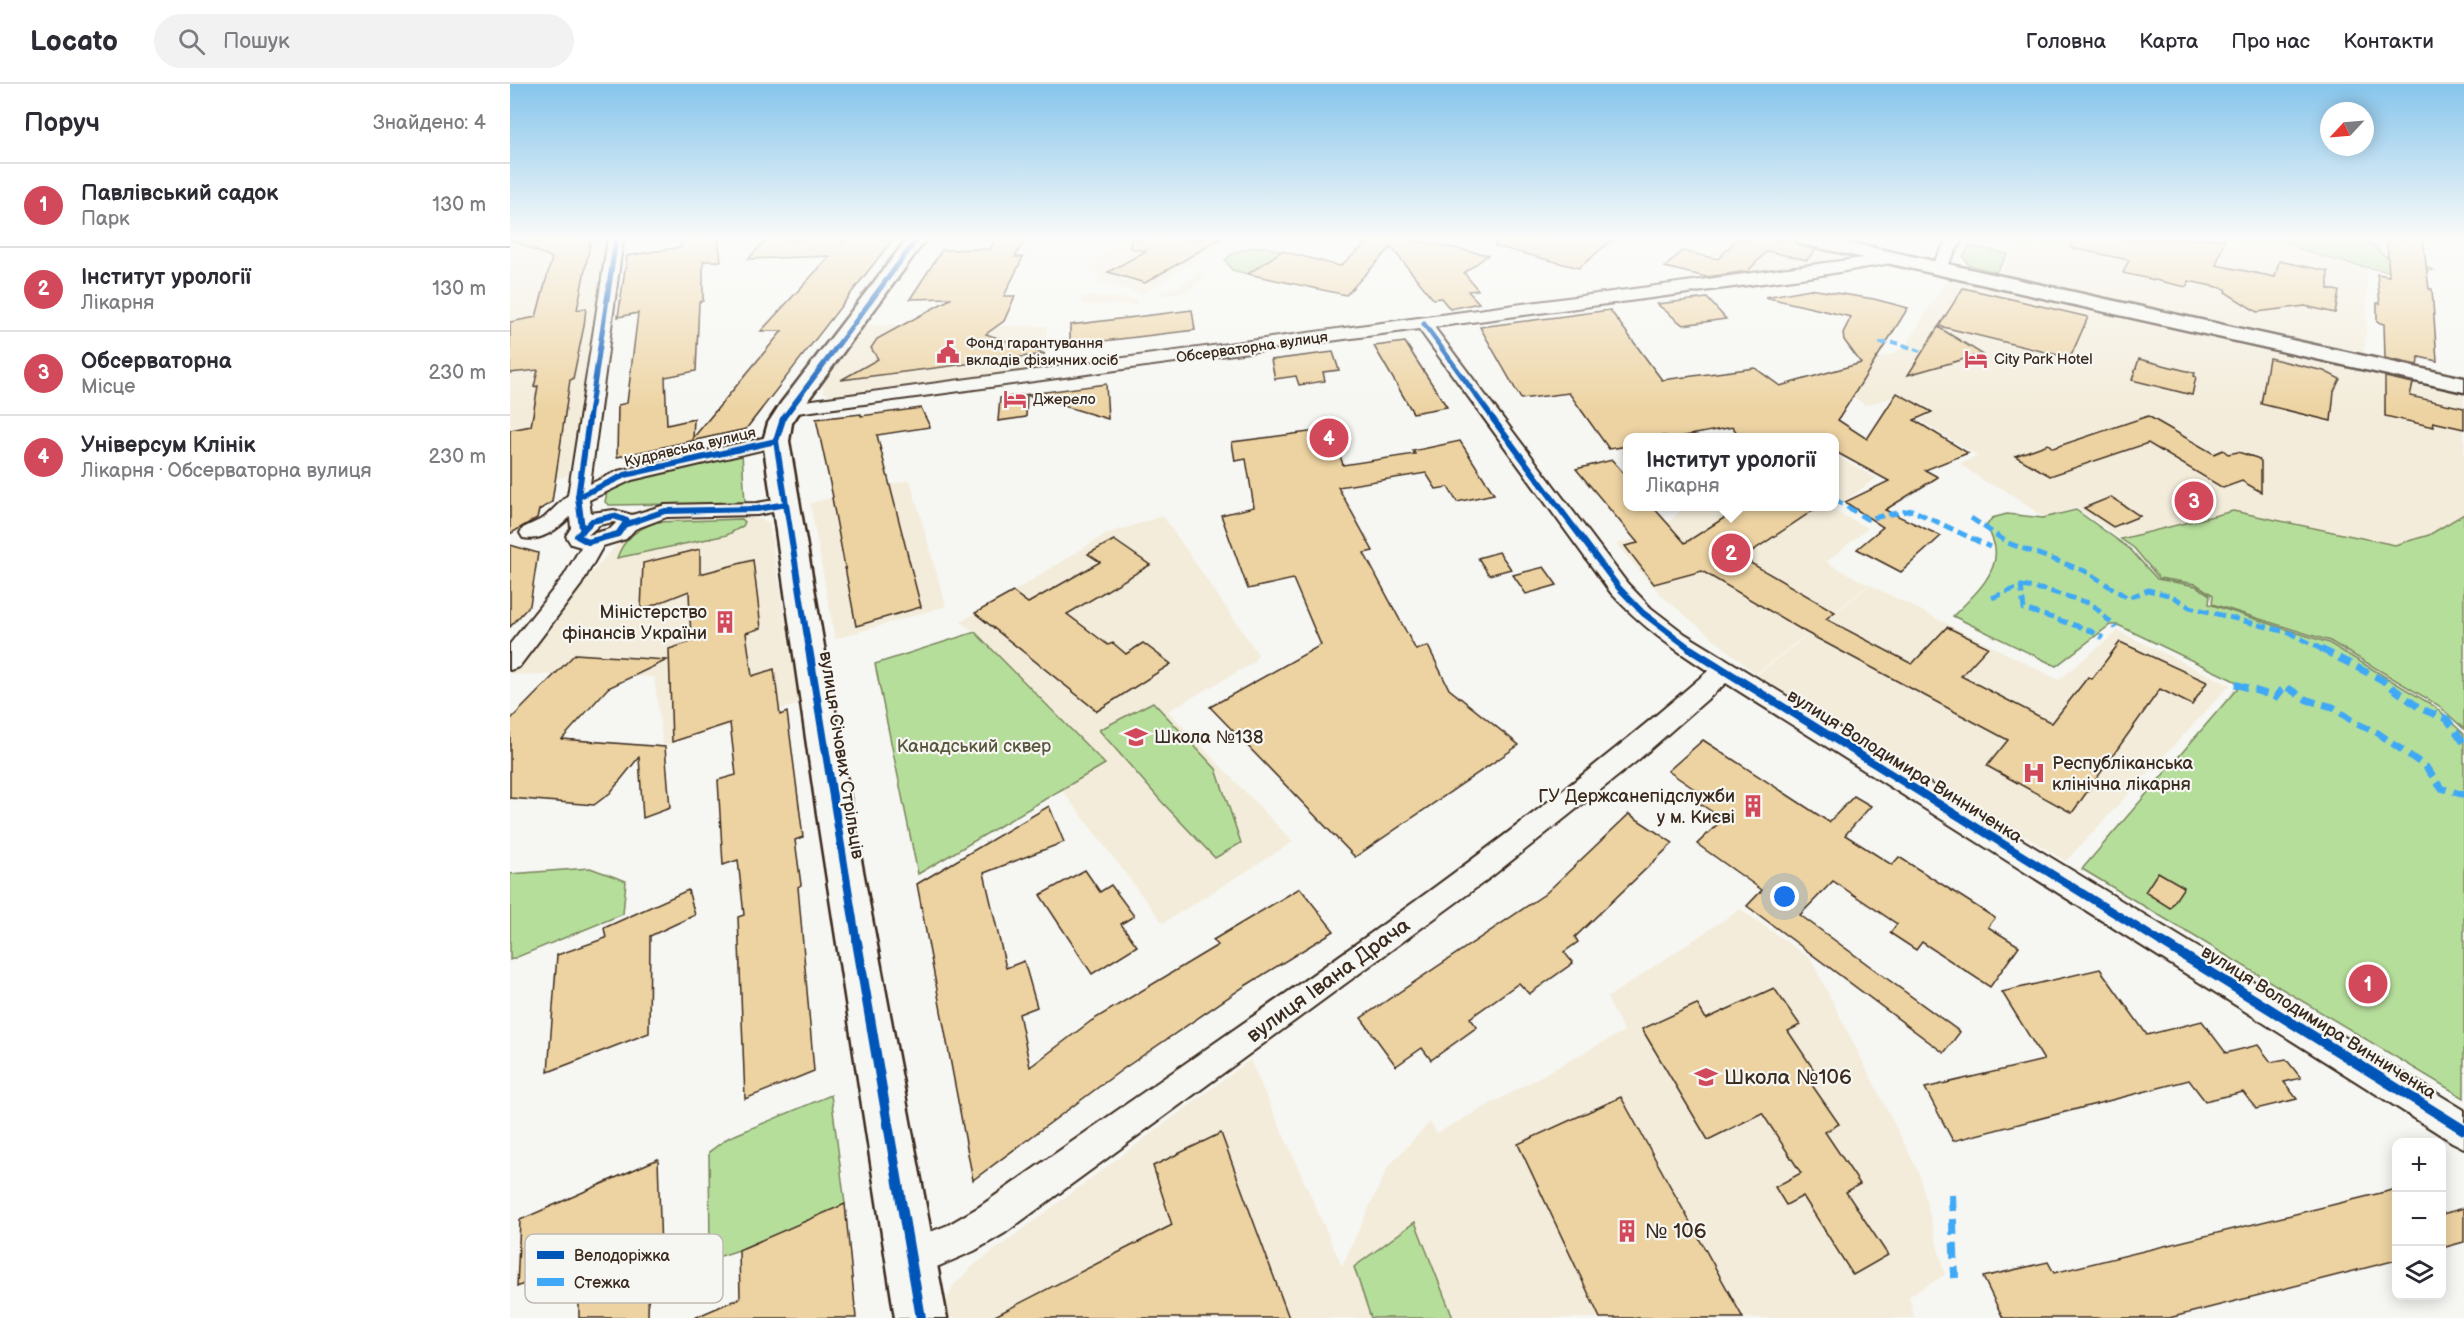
<!DOCTYPE html>
<html lang="uk">
<meta charset="utf-8">
<style>
:root{--surface:#fff;--page:#f2f2f3;--text:#2b2b33;--muted:#7c7c81;--line:#e1e1e2;--accent:#d1495b}
body{margin:0;font-family:"Balsamiq Sans",sans-serif;background:var(--page);color:var(--text)}
.controls{position:absolute;right:18px;bottom:18px;display:grid;overflow:hidden;border-radius:12px;box-shadow:0 3px 15px #0003}
.controls button{width:54px;height:54px;display:grid;place-items:center;padding:0;border:0;border-bottom:2px solid var(--line);background:var(--surface);color:var(--text);font:30px sans-serif}
.compass{position:absolute;left:1810px;top:18px;width:54px;height:54px;border-radius:50%;background:var(--surface);box-shadow:0 3px 15px #0003;rotate:244deg}
.you{position:absolute;left:1275px;top:813px;width:21px;height:21px;margin:-15px;border:4px solid #fff;border-radius:50%;background:#1a73e8;box-shadow:0 0 0 9px #1a73e833}
.badge{display:grid;place-items:center;width:39px;height:39px;border-radius:50%;background:var(--accent);color:#fff;font-size:20px;font-weight:700}
.pin{position:absolute;translate:-50% -50%;border:3px solid #fff;box-shadow:0 2px 6px #0006}
.popup{position:absolute;left:1113px;top:349px;width:216px;height:78px;box-sizing:border-box;display:grid;place-content:center;border-radius:12px;background:var(--surface);filter:drop-shadow(0 2px 4px #0005);font-size:20px;white-space:nowrap;color:var(--muted)}
.popup b{font-size:22px;color:var(--text)}
.popup::after{content:'';position:absolute;left:50%;top:100%;margin-left:-12px;border:12px solid transparent;border-top-color:var(--surface)}
.list{margin:0;padding:0;list-style:none}
h2{display:flex;justify-content:space-between;align-items:center;height:78px;margin:0;padding:0 24px;font-size:26px}
h2 small{font-size:20px;font-weight:400;color:var(--muted)}
.list li{display:grid;grid-template-columns:39px 1fr auto;gap:18px;align-items:center;box-sizing:border-box;height:84px;padding:0 24px;border-top:2px solid var(--line)}
.list b{display:block;font-size:22px;white-space:nowrap}
.list p{margin:0;font-size:20px;white-space:nowrap;color:var(--muted)}
.list em{font-size:20px;font-style:normal;color:var(--muted)}
.icon{flex:none;width:33px;height:33px;fill:none;stroke:currentColor;stroke-width:2;stroke-linecap:round;stroke-linejoin:round}
.map{position:relative;flex:none;width:1954px;height:1234px;overflow:hidden}
header{display:flex;align-items:center;gap:36px;box-sizing:border-box;height:84px;padding:0 30px;background:var(--surface);border-bottom:2px solid var(--line)}
header strong{font-size:28px}
nav{display:flex;gap:33px;margin-inline-start:auto;font-size:21px}
.search{width:420px;height:54px;background:var(--page);display:flex;align-items:center;gap:15px;box-sizing:border-box;padding:0 21px;border-radius:33px;color:var(--muted);font-size:22px}
main{display:flex}
aside{flex:1;background:var(--surface)}
.map>svg:first-child{display:block}
</style>
<header>
<strong>Locato</strong>
<div class="search"><svg class="icon" aria-label="search" viewBox="0 0 24 24"><circle cx="10" cy="10" r="6"/><path d="M15 15l6 6"/></svg>Пошук</div>
<nav><a>Головна</a><a>Карта</a><a>Про нас</a><a>Контакти</a></nav>
</header>
<main>
<aside>
<h2>Поруч<small>Знайдено: 4</small></h2>
<ul class="list">
<li><span class="badge">1</span><div><b>Павлівський садок</b><p>Парк</p></div><em>130 m</em></li>
<li><span class="badge">2</span><div><b>Інститут урології</b><p>Лікарня</p></div><em>130 m</em></li>
<li><span class="badge">3</span><div><b>Обсерваторна</b><p>Місце</p></div><em>230 m</em></li>
<li><span class="badge">4</span><div><b>Універсум Клінік</b><p>Лікарня · Обсерваторна вулиця</p></div><em>230 m</em></li>
</ul>
</aside>
<div class="map">
<svg width="1954" height="1234" viewBox="0 0 1954 1234">
<rect width="100%" height="100%" fill="#f6f6f2"/>
<filter id="ink" filterUnits="userSpaceOnUse"><feTurbulence type="fractalNoise" baseFrequency=".0167" numOctaves="2"/><feDisplacementMap in="SourceGraphic" scale="12" xChannelSelector="R" yChannelSelector="G"/><feConvolveMatrix kernelMatrix="1 2 1 2 8 2 1 2 1" color-interpolation-filters="sRGB"/></filter>
<g filter="url(#ink)">
<g fill="#f3ecda">
<polygon points="0,155 99,155 89,222 58,392 0,404"/>
<polygon points="607,155 721,155 632,210 585,197 592,192 577,187"/>
<polygon points="1216,155 1275,155 1318,165 1326,170 1325,175 1315,180 1231,193 1200,170"/>
<polygon points="1511,155 1857,155 1857,237 1854,269 1490,190"/>
<polygon points="689,187 696,191 679,207 648,212 653,207 672,201"/>
<polygon points="1442,196 1954,311 1954,645 1928,621 1820,557 1702,520 1703,511 1686,500 1649,494 1624,464 1567,424 1533,433 1492,404 1477,399 1450,380 1468,372 1409,336 1425,328 1415,322 1388,312 1355,321 1311,290 1383,270 1396,261 1434,200"/>
<polygon points="572,212 627,215 626,221 572,220"/>
<polygon points="356,241 537,242 534,287 328,313 317,310 313,307 313,300"/>
<polygon points="1325,371 1366,394 1323,426 1358,444 1316,478 1359,501 1246,590 1152,512 1106,460 1148,449 1172,425 1169,423 1324,422"/>
<polygon points="400,396 436,522 325,555 300,419"/>
<polygon points="653,432 748,570 743,579 658,627 783,758 653,839 552,706 594,680 465,548 450,538 503,508 596,450"/>
<polygon points="153,433 243,433 259,438 289,620 153,662 144,593 0,590 0,582 109,458 125,445"/>
<polygon points="1360,501 1549,596 1608,547 1720,601 1556,777 1247,591"/>
<polygon points="1230,825 1301,875 1409,1089 1435,1191 1399,1212 1404,1234 437,1234 435,1221 443,1202 463,1182 740,976 832,1182 878,1083 920,1038 927,1049 1114,947 1097,914"/>
</g>
<g fill="#b6de9b" stroke="#78845c" stroke-width="1.5">
<path d="M1774,155H1815L1832,159L1851,156L1863,162L1875,172L1892,179L1909,180L1923,186C1912,189 1902,190 1890,189C1866,186 1790,171 1774,155Z"/>
<polygon points="1460,162 1498,170 1486,188 1459,181 1453,173"/>
<polygon points="744,163 755,163 772,167 738,190 722,186 715,176 725,168"/>
<polygon points="232,369 235,419 99,421 95,418 97,408 119,395"/>
<path d="M1566,426L1620,465L1647,495L1686,502L1700,511L1699,520L1819,559L1924,622L1954,650V1014L1572,785L1731,600L1608,541H1600L1546,582L1443,532C1460,515 1489,491 1485,464C1484,456 1479,448 1477,441L1482,434L1497,430L1533,434Z"/>
<polygon points="1723,427 1885,461 1919,451 1954,430 1954,645 1928,621 1820,557 1702,520 1703,511 1686,500 1649,494 1624,464 1611,455"/>
<path d="M232,435L235,438L233,442L217,451L107,474C114,454 127,445 147,438Z"/>
<polygon points="465,548 595,680 408,790 365,580"/>
<polygon points="643,618 706,685 731,759 705,774 651,717 589,646"/>
<polygon points="80,784 116,797 113,830 0,876 0,790"/>
<polygon points="321,1011 335,1120 229,1166 208,1173 200,1165 199,1068 218,1054"/>
<polygon points="905,1138 943,1234 861,1234 844,1183"/>
</g>
<g fill="#edd3a2" stroke="#3b2a1e" stroke-width="1.5">
<polygon points="0,155 81,155 67,226 76,224 74,242 63,295 60,296 42,418 29,426 27,434 0,450 0,346 21,342 28,302 24,303 28,286 0,289 0,238 26,233 42,174"/>
<polygon points="171,155 208,155 211,177 193,177 193,217 189,218 186,287 155,293 157,341 184,335 183,354 272,247 251,247 320,172 238,175 257,155 333,155 333,158 335,155 383,155 236,345 107,373 108,321 117,319 128,229 108,233 117,172 171,163"/>
<polygon points="486,155 516,155 505,173 513,173 494,212 505,212 494,237 476,250 535,270 331,296 368,275 361,264 367,255 442,214 400,215 432,166 480,165"/>
<polygon points="621,155 710,155 635,199 598,188 636,167 620,164"/>
<polygon points="862,155 898,155 978,171 954,189 968,206 958,207 969,219 940,225 931,214 923,215 881,163 836,211 738,190 772,167 830,182"/>
<polygon points="986,155 1103,155 1069,184 985,162"/>
<polygon points="1227,155 1285,155 1288,161 1306,165 1297,176 1257,167 1238,187 1196,193 1155,183 1172,167 1208,175"/>
<polygon points="1562,155 1715,155 1706,181 1765,193 1769,177 1818,187 1818,205 1829,207 1825,229 1795,222 1747,228 1715,208 1716,205 1679,197 1676,203 1613,189 1619,176 1561,164"/>
<polygon points="1877,155 1913,155 1919,205 1922,205 1927,277 1909,273 1907,281 1875,274 1874,240 1867,238 1867,219 1870,220 1867,190 1879,192"/>
<polygon points="1453,204 1497,214 1578,233 1560,274 1429,242"/>
<polygon points="1300,205 1364,215 1398,224 1328,336 1357,355 1387,309 1422,328 1404,336 1458,369 1415,386 1428,393 1375,426 1431,452 1391,488 1347,465 1373,443 1335,418 1379,397 1324,367 1324,354 1230,354 1223,343 1164,354 1154,352 1118,354 1118,362 1099,365 1059,309 1011,315 970,243 1100,226 1152,296 1245,284 1270,302 1351,279 1334,256 1333,249 1341,233 1255,213"/>
<polygon points="1197,214 1216,235 1173,241 1147,220"/>
<polygon points="682,226 685,246 560,261 560,241"/>
<polygon points="1428,243 1472,270 1398,291"/>
<polygon points="895,258 907,277 937,323 903,329 864,262"/>
<polygon points="823,268 829,286 813,288 815,297 789,301 786,292 765,295 761,276"/>
<polygon points="1759,274 1814,287 1830,295 1824,307 1821,337 1751,320"/>
<polygon points="1629,275 1685,289 1684,292 1686,293 1682,311 1622,296"/>
<polygon points="1875,293 1903,299 1900,312 1954,324 1954,345 1923,338 1924,343 1875,332"/>
<polygon points="596,300 598,335 517,311 516,333 488,337 490,314"/>
<polygon points="411,324 420,343 367,351 411,523 346,542 322,414 323,413 306,335 351,330 351,332"/>
<polygon points="1638,332 1704,370 1713,366 1718,370 1728,368 1747,374 1751,377 1751,408 1732,397 1713,404 1638,359 1540,392 1505,372 1538,360 1543,364"/>
<polygon points="822,345 833,381 905,370 903,367 950,357 984,410 947,418 938,403 926,405 916,389 828,403 863,467 854,469 906,566 918,562 939,605 1009,661 845,773 700,623 811,561 783,495 738,505 711,431 744,423 736,375 725,377 722,358"/>
<polygon points="1102,376 1118,394 1118,423 1143,423 1175,459 1231,423 1308,423 1232,474 1325,528 1316,535 1402,580 1437,543 1478,563 1451,592 1542,639 1578,593 1582,595 1610,558 1697,598 1682,621 1650,605 1562,729 1477,682 1498,656 1297,549 1192,487 1144,500 1115,462 1128,459 1066,385"/>
<polygon points="1601,413 1630,432 1603,443 1574,424"/>
<polygon points="604,456 640,481 557,530 598,561 603,559 616,570 633,559 661,580 587,627 465,529 503,508 518,519 590,478 578,470"/>
<polygon points="0,461 28,469 20,521 0,543"/>
<polygon points="190,465 190,490 243,476 251,544 236,549 242,592 264,585 270,631 277,628 293,753 285,756 291,801 288,803 304,987 235,1015 228,833 234,831 228,776 213,781 208,696 226,691 220,639 162,658 159,565 181,558 179,507 131,526 133,479"/>
<polygon points="989,468 1001,485 979,491 968,474"/>
<polygon points="1034,483 1047,501 1016,510 1003,491"/>
<polygon points="65,570 157,576 98,604 52,655 155,663 160,724 133,734 129,673 100,709 84,721 0,714 0,636"/>
<polygon points="1193,656 1319,738 1344,712 1361,722 1335,751 1382,781 1389,773 1485,834 1478,843 1509,862 1480,903 1412,858 1406,866 1380,849 1387,840 1323,797 1290,831 1450,948 1434,969 1237,822 1252,806 1187,760 1213,735 1189,719 1196,713 1158,687"/>
<polygon points="539,722 554,758 474,789 496,884 514,877 527,923 509,930 520,983 581,937 708,861 703,856 790,804 824,847 735,902 613,985 463,1096 407,800"/>
<polygon points="1119,730 1163,759 1065,853 1068,858 1054,868 1063,879 1019,910 1009,899 960,934 967,943 921,976 912,964 886,982 851,934 1035,810"/>
<polygon points="575,786 590,808 601,801 624,832 611,840 627,862 582,890 530,811"/>
<polygon points="1648,788 1674,803 1660,824 1635,808"/>
<polygon points="178,806 185,831 140,852 139,949 38,988 47,871 96,854 94,844"/>
<polygon points="1590,885 1637,951 1692,937 1716,969 1748,961 1761,978 1776,975 1791,994 1774,998 1787,1015 1746,1025 1733,1008 1695,1017 1679,996 1443,1057 1415,1004 1534,976 1492,908"/>
<polygon points="1264,904 1290,941 1278,947 1304,986 1295,991 1329,1040 1315,1048 1350,1100 1336,1108 1378,1171 1343,1191 1293,1112 1276,1121 1265,1103 1291,1089 1252,1029 1198,1056 1132,945 1187,920 1196,935"/>
<polygon points="1111,1013 1233,1234 1090,1234 1008,1060"/>
<polygon points="711,1049 779,1234 481,1234 662,1141 643,1082"/>
<polygon points="148,1075 151,1167 139,1173 138,1234 69,1234 69,1174 7,1203 10,1136"/>
<polygon points="1887,1105 1887,1176 1659,1234 1493,1234 1473,1193 1538,1178 1544,1189"/>
<polygon points="335,1120 346,1234 184,1234 230,1214 229,1166"/>
<polygon points="1954,1124 1954,1158 1932,1164 1932,1130"/>
</g>
<g fill="none" stroke-linecap="round" stroke-linejoin="round">
<g stroke="#3b2a1e" stroke-width="4">
<g id="street">
<path d="M98,155H113L80,400L108,387L266,351L273,353L276,357L273,361L122,396L79,416L81,429L104,426L122,431L155,421L247,419L276,414L283,416L286,420L283,424L247,431L157,433L125,445L116,455L93,462L71,501L9,583L0,586V560L54,492L71,463L61,460L56,452L61,444L60,433C48,445 31,458 13,454L10,449L13,444L34,434L58,411ZM104,438L106,439L100,445L78,451L89,441Z"/>
<polygon points="1438,155 1453,155 1433,188 1421,188 1419,185"/>
<path d="M1382,170L1387,172L1390,175L1387,178L1306,192L924,243L1117,499L1141,524L1175,550L1954,1026V1064L1942,1058L1216,599L1128,676L981,793L495,1149L464,1167L401,1194L387,1189L382,1175L387,1161L438,1141L469,1123C715,949 970,785 1198,587C1162,564 1130,541 1101,509L909,245L280,330L273,328L271,324L273,320Z"/>
</g>
</g>
<g stroke="#3b2a1e" stroke-width="5">
<g id="secondary">
<polygon points="397,155 416,155 290,327 282,339 279,357 345,744 437,1234 385,1234 309,744 253,357 258,339 271,319"/>
<polygon points="1287,155 1324,155 1954,294 1954,308 1296,161 1289,159"/>
</g>
</g>
<use href="#street" fill="#f6f6f2" fill-rule="evenodd"/>
<use href="#secondary" fill="#f6f6f2" fill-rule="evenodd"/>
<polyline stroke="#3fa9f5" stroke-width="4" stroke-dasharray="8 4" stroke-linecap="butt" points="1369,259 1387,259 1410,267"/>
<g stroke="#3fa9f5" stroke-width="5" stroke-dasharray="10 5" stroke-linecap="butt">
<polyline points="1324,415 1357,435 1402,426 1480,463"/>
<polyline points="1461,434 1498,459 1575,487 1618,514 1638,506 1662,512 1680,523 1780,549 1813,566"/>
<polyline points="1511,502 1536,506 1582,520 1606,544"/>
<polyline points="1482,514 1511,502 1514,525 1577,545 1593,554"/>
</g>
<g stroke="#3fa9f5" stroke-width="7" stroke-dasharray="13 7" stroke-linecap="butt">
<polyline points="1811,565 1872,596 1911,625 1937,635 1954,659"/>
<polyline points="1725,600 1766,613 1775,602 1797,616 1823,623 1845,639 1868,649 1916,683 1931,704 1954,711"/>
</g>
<polyline stroke="#3fa9f5" stroke-width="8" stroke-dasharray="16 8" stroke-linecap="butt" points="1442,1111 1445,1194"/>
<g stroke="#f6f6f2" stroke-width="8">
<g id="cycleway-far3">
<polyline points="914,240 984,336"/>
<polyline points="79,336 106,155"/>
<polyline points="272,336 407,155"/>
</g>
</g>
<g stroke="#f6f6f2" stroke-width="9">
<g id="cycleway-far2">
<polyline points="273,335 266,357 299,566"/>
<polyline points="983,335 1109,504 1133,529 1182,566"/>
<polyline points="68,413 115,391 266,357"/>
<polygon points="104,432 117,437 108,450 78,458 67,452 82,437"/>
<polyline points="117,440 155,427 247,425 276,420"/>
<polyline points="72,444 68,413 79,335"/>
</g>
</g>
<g stroke="#f6f6f2" stroke-width="12">
<g id="cycleway-far1">
<polyline points="299,565 347,860"/>
<polyline points="1180,565 1654,860"/>
</g>
</g>
<g stroke="#f6f6f2" stroke-width="14">
<g id="cycleway">
<polyline points="347,858 411,1234"/>
<polyline points="1652,858 1954,1046"/>
</g>
</g>
<use href="#cycleway-far3" stroke="#0057b8" stroke-width="5"/>
<use href="#cycleway-far2" stroke="#0057b8" stroke-width="6"/>
<use href="#cycleway-far1" stroke="#0057b8" stroke-width="8"/>
<use href="#cycleway" stroke="#0057b8" stroke-width="10"/>
</g>
</g>
<linearGradient id="sky" x2="0" y2="1"><stop stop-color="#86c5ec"/><stop offset="0.47" stop-color="#fbfbf9"/><stop offset="1" stop-color="#fbfbf9" stop-opacity="0"/></linearGradient>
<rect width="1954" height="328" fill="url(#sky)"/>
<defs>
<g id="civic-bare" transform="scale(1.8)"><path d="M-.6-6.5H3V-4.5H.6V-3L4-1V1h2V6H-6V1h2V-1L-.6-3ZM-1.2 2.5V6h2.4V2.5Z" fill="#d1495b" stroke="#f6f6f2" stroke-width="2.5" paint-order="stroke"/></g>
<g id="hotel-bare" transform="scale(1.8)"><path d="M-6-4.5h1.5V1H6V5H4.5V3h-9V5H-6ZM-4 0a1.8 1.8 0 1 1 3.6 0ZM.5 0V-2.5h3Q6-2.5 6 0Z" fill="#d1495b" stroke="#f6f6f2" stroke-width="2.5" paint-order="stroke"/></g>
<g id="building-bare" transform="scale(1.8)"><path d="M-4-6H4V6H1V3H-1V6H-4ZM-2.5-4.3h1.7v1.8h-1.7ZM.8-4.3h1.7v1.8H.8ZM-2.5-1h1.7V.8h-1.7ZM.8-1h1.7V.8H.8Z" fill="#d1495b" stroke="#f6f6f2" stroke-width="2.5" paint-order="stroke"/></g>
<g id="school-bare" transform="scale(1.8)"><path d="M0-5L7-2L0 1L-7-2ZM-4 1L0 2.5L4 1V4Q0 6-4 4Z" fill="#d1495b" stroke="#f6f6f2" stroke-width="2.5" paint-order="stroke"/></g>
<g id="hospital-bare" transform="scale(1.8)"><path d="M-5-5h3v3.5h4V-5h3V5h-3V1.5h-4V5h-3Z" fill="#d1495b" stroke="#f6f6f2" stroke-width="2.5" paint-order="stroke"/></g>
</defs>
<g fill-rule="evenodd">
<use href="#civic-bare" x="438" y="268"/>
<use href="#hotel-bare" x="1466" y="275"/>
<use href="#hotel-bare" x="505" y="315"/>
<use href="#building-bare" x="215" y="538"/>
<use href="#school-bare" x="626" y="653"/>
<use href="#hospital-bare" x="1524" y="689"/>
<use href="#building-bare" x="1243" y="722"/>
<use href="#school-bare" x="1196" y="993"/>
<use href="#building-bare" x="1117" y="1147"/>
</g>
<g text-anchor="middle" stroke-width="4.5" stroke-linejoin="round" paint-order="stroke">
<g font-size="15" fill="#3b2a1e" stroke="#f6f6f2" text-anchor="start">
<text x="456" y="264">Фонд гарантування<tspan x="456" dy="17">вкладів фізичних осіб</tspan></text>
<text x="1484" y="280">City Park Hotel</text>
<text x="523" y="320">Джерело</text>
</g>
<g font-size="15" fill="#3b2a1e" stroke="#f6f6f2">
<text transform="translate(742 263) rotate(-8)" y="5">Обсерваторна вулиця</text>
<text transform="translate(180 363) rotate(-13)" y="5">Кудрявська вулиця</text>
</g>
<g font-size="18" fill="#3b2a1e" stroke="#f6f6f2" text-anchor="end">
<text x="197" y="534">Міністерство<tspan x="197" dy="21">фінансів України</tspan></text>
<text x="644" y="659" text-anchor="start">Школа №138</text>
<text x="1542" y="685" text-anchor="start">Республіканська<tspan x="1542" dy="21">клінічна лікарня</tspan></text>
<text x="1225" y="718">ГУ Держсанепідслужби<tspan x="1225" dy="21">у м. Києві</tspan></text>
</g>
<g font-size="18" fill="#5a573d" stroke="#f6f6f2">
<text x="464" y="668">Канадський сквер</text>
</g>
<g font-size="18" fill="#3b2a1e" stroke="#f6f6f2">
<text transform="translate(332 671) rotate(81)" y="6">вулиця Січових Стрільців</text>
<text transform="translate(1395 682) rotate(32)" y="6">вулиця Володимира Винниченка</text>
<text transform="translate(1809 938) rotate(32)" y="6">вулиця Володимира Винниченка</text>
</g>
<g font-size="21" fill="#3b2a1e" stroke="#f6f6f2">
<text transform="translate(818 896) rotate(-36)" y="7">вулиця Івана Драча</text>
</g>
<g font-size="21" fill="#3b2a1e" stroke="#f6f6f2" text-anchor="start">
<text x="1214" y="1000">Школа №106</text>
<text x="1135" y="1154">№ 106</text>
</g>
</g>
<rect x="15" y="1150" width="198" height="69" rx="9" fill="#f6f6f2" stroke="#beb9b2" stroke-width="1.5"/>
<rect x="27" y="1167" width="27" height="8" fill="#0057b8"/>
<rect x="27" y="1194" width="27" height="8" fill="#3fa9f5"/>
<g font-size="16" fill="#3b2a1e">
<text x="64" y="1177">Велодоріжка</text>
<text x="64" y="1204">Стежка</text>
</g>
</svg>
<div class="controls">
<button>+</button>
<button>−</button>
<button><svg class="icon" aria-label="layers" viewBox="0 0 24 24"><path d="M12 4l9 5-9 5-9-5zM3 14l9 5 9-5"/></svg></button>
</div>
<svg class="compass" viewBox="-18 -18 36 36"><path d="M0-13l5 13h-10z" fill="#e53935"/><path d="M0 13l5-13h-10z" fill="#7c7c81"/></svg>
<div class="you"></div>
<div class="pin badge" style="left:1858px;top:900px">1</div>
<div class="pin badge" style="left:1221px;top:469px">2</div>
<div class="popup"><b>Інститут урології</b>Лікарня</div>
<div class="pin badge" style="left:1684px;top:417px">3</div>
<div class="pin badge" style="left:819px;top:354px">4</div>
</div>
</main>
